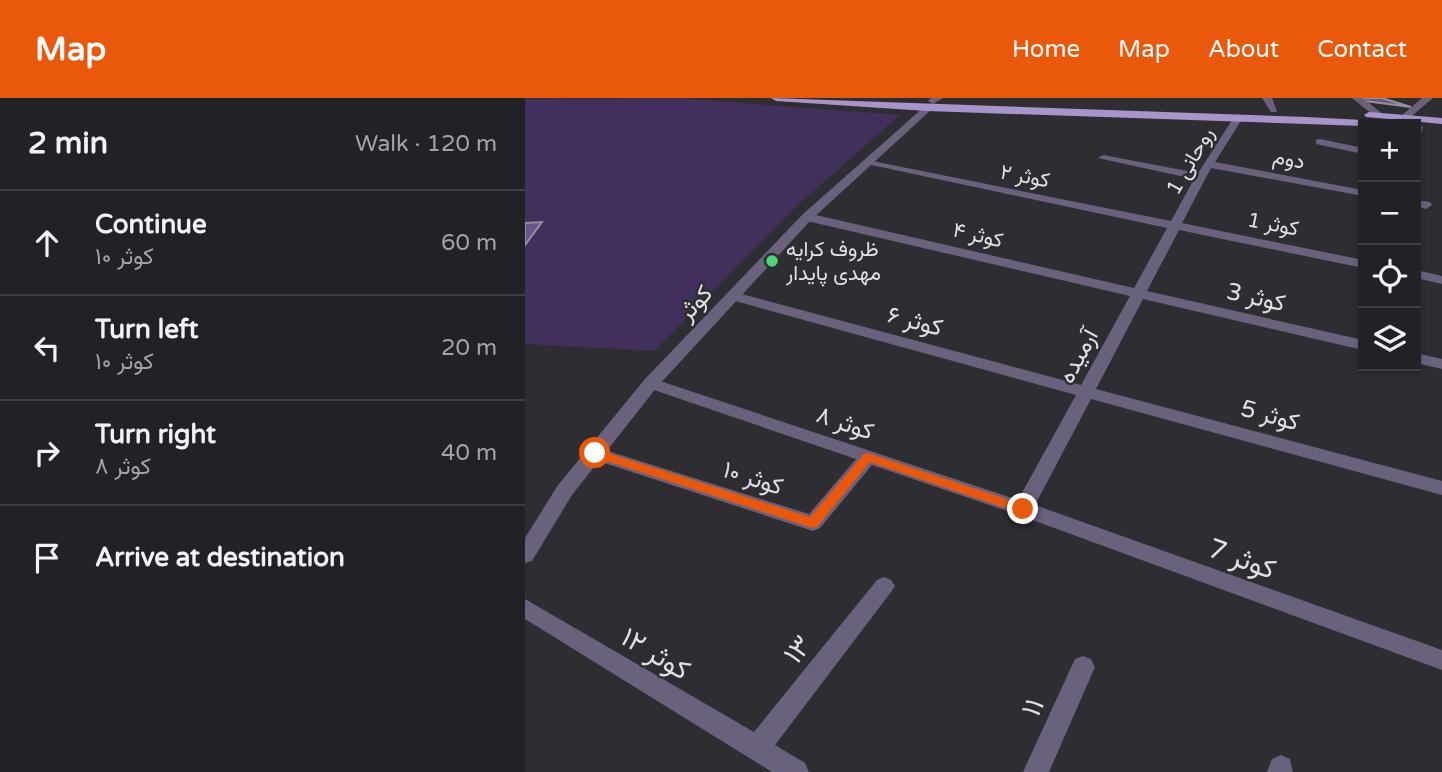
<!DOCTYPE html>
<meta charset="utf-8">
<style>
:root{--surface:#222226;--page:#2a2a2e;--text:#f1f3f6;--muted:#a2a4a7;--line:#3f3f43;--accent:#ea580c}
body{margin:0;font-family:"Varela Round",Vazirmatn,sans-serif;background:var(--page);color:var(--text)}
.controls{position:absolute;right:21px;top:21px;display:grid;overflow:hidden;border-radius:0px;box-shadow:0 2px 5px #0004}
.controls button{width:63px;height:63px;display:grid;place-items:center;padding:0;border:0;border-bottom:2px solid var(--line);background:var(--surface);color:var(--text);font:35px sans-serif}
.stop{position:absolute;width:21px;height:21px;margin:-16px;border:5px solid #ea580c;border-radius:50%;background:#fff}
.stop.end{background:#ea580c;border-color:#fff;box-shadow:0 2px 7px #0008}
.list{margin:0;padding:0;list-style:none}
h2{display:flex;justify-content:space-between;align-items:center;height:91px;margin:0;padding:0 28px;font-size:30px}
h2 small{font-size:23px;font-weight:400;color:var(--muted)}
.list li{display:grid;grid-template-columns:46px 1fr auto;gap:21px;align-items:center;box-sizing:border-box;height:105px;padding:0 28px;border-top:2px solid var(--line)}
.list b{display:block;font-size:26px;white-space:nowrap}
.list p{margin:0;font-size:23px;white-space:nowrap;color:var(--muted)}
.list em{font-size:23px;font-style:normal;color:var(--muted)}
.icon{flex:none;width:38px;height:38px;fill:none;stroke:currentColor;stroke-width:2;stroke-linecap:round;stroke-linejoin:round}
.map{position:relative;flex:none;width:917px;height:674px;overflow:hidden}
header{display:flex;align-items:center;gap:42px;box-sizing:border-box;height:98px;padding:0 35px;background:var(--accent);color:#fff}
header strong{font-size:33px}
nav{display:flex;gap:38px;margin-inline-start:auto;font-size:24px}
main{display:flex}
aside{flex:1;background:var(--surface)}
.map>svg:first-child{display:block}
</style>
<header>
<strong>Map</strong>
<nav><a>Home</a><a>Map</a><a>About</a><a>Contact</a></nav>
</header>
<main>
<aside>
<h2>2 min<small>Walk · 120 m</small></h2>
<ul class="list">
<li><svg class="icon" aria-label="ahead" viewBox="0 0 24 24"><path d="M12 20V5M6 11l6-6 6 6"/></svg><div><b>Continue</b><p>کوثر ۱۰</p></div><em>60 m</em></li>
<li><svg class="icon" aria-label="left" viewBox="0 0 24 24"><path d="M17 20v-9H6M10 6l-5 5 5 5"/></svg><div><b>Turn left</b><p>کوثر ۱۰</p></div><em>20 m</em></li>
<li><svg class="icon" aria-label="right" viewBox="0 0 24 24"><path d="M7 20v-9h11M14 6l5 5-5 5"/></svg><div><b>Turn right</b><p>کوثر ۸</p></div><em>40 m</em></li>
<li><svg class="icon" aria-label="arrive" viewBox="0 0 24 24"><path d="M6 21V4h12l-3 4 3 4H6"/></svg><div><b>Arrive at destination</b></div></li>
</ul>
</aside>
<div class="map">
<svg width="917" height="674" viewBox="0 0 917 674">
<rect width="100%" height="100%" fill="#2e2d32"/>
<polygon fill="#40305b" points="154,0 375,17 275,105 129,253 0,246 0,1"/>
<g fill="#69538f" stroke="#949299" stroke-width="2">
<polygon points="836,0 857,0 886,9 840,3"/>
<polygon points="17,124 0,147 0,125"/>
</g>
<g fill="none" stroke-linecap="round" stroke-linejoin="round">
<g fill="#6a617d" fill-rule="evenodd">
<polygon points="418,0 408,6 403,3 406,0"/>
<polygon points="737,0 747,0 752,14 746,14"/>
<polygon points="827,0 838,0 860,18 852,20"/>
<polygon points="897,0 908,0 882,22 876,22 876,18"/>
<polygon points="711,16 719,18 690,64 838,92 838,98 686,70 657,125 838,162 838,170 654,132 622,193 838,242 838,252 618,201 571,291 917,383 917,397 566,301 510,407 917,552 917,572 491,416 347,367 295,430 288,433 64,360 61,355 64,350 70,349 284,416 331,361 120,289 118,285 120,281 126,280 493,402 551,297 203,201 201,198 208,194 213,195 556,287 605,198 282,123 276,119 282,115 609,190 642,130 337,65 342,62 646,123 669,81 573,60 578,57 673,75"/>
<polygon points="893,26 898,29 895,38 891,39 891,27"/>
<polygon points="795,41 838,50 838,56 791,46 791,42"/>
<polygon points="891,102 905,104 907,107 901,111 891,108"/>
<polygon points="891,172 917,178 917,186 891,180"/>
<polygon points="891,255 917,261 917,271 891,265"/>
<polygon points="359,479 366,482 370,488 366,494 250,647 280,665 284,674 247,674 0,521 0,501 229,634 352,482"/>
<polygon points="558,558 566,561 570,569 524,674 498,674 550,561"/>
<polygon points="756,657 765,661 768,674 742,674 747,661"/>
</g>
<polygon fill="#6a617d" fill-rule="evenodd" points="399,9 407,11 286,122 132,289 47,397 7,463 0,465 0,440 33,387 120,281 278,116"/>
<g fill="#a694cb" fill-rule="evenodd">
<polygon points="246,0 781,19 857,23 862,26 838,28 402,13 251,3"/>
<polygon points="844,14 917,20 917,26 841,19 839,17"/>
</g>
</g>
<polygon fill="#ea580c" points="70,351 285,419 339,356 343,355 502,408 504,411 498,416 345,364 292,429 288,430 66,358 66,352"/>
<circle fill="#4ed675" stroke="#2e2d32" stroke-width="2.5" cx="247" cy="163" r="7"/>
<g text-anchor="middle" stroke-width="5" stroke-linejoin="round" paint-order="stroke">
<g font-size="21" fill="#e1e0e4" stroke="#2e2d32">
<text transform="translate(764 61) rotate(11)" y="7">دوم</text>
<text transform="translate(665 63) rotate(-60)" y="7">روحانی 1</text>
<text transform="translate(500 78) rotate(11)" y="7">کوثر ۲</text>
<text transform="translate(748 126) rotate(11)" y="7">کوثر 1</text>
<text transform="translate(453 137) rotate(13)" y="7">کوثر ۴</text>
</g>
<g font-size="21" fill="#e1e0e4" stroke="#2e2d32" text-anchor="start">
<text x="261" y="158">ظروف کرایه<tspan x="261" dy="24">مهدی پایدار</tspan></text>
</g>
<g font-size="24" fill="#e1e0e4" stroke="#2e2d32">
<text transform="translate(731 199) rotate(13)" y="8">کوثر 3</text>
<text transform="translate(170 205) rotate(-47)" y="8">کوثر</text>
<text transform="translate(390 223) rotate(15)" y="8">کوثر ۶</text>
<text transform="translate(553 258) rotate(-62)" y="8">آرمیده</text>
<text transform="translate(745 317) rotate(15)" y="8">کوثر 5</text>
<text transform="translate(320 325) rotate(19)" y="8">کوثر ۸</text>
<text transform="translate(228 380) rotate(18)" y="8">کوثر ۱۰</text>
</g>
<g font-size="28" fill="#e1e0e4" stroke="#2e2d32">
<text transform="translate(717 460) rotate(20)" y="10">کوثر 7</text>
<text transform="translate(272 551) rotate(-52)" y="10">۱۳</text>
<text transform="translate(131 555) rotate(31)" y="10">کوثر ۱۲</text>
<text transform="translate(507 609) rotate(-66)" y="10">۱۱</text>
</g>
</g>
</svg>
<div class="controls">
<button>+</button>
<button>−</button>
<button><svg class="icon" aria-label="locate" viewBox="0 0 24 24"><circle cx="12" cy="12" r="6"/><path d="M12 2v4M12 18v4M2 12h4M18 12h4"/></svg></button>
<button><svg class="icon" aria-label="layers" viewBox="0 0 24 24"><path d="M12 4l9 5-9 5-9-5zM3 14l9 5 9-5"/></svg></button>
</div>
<div class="stop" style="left:70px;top:355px"></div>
<div class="stop end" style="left:498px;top:411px"></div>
</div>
</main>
